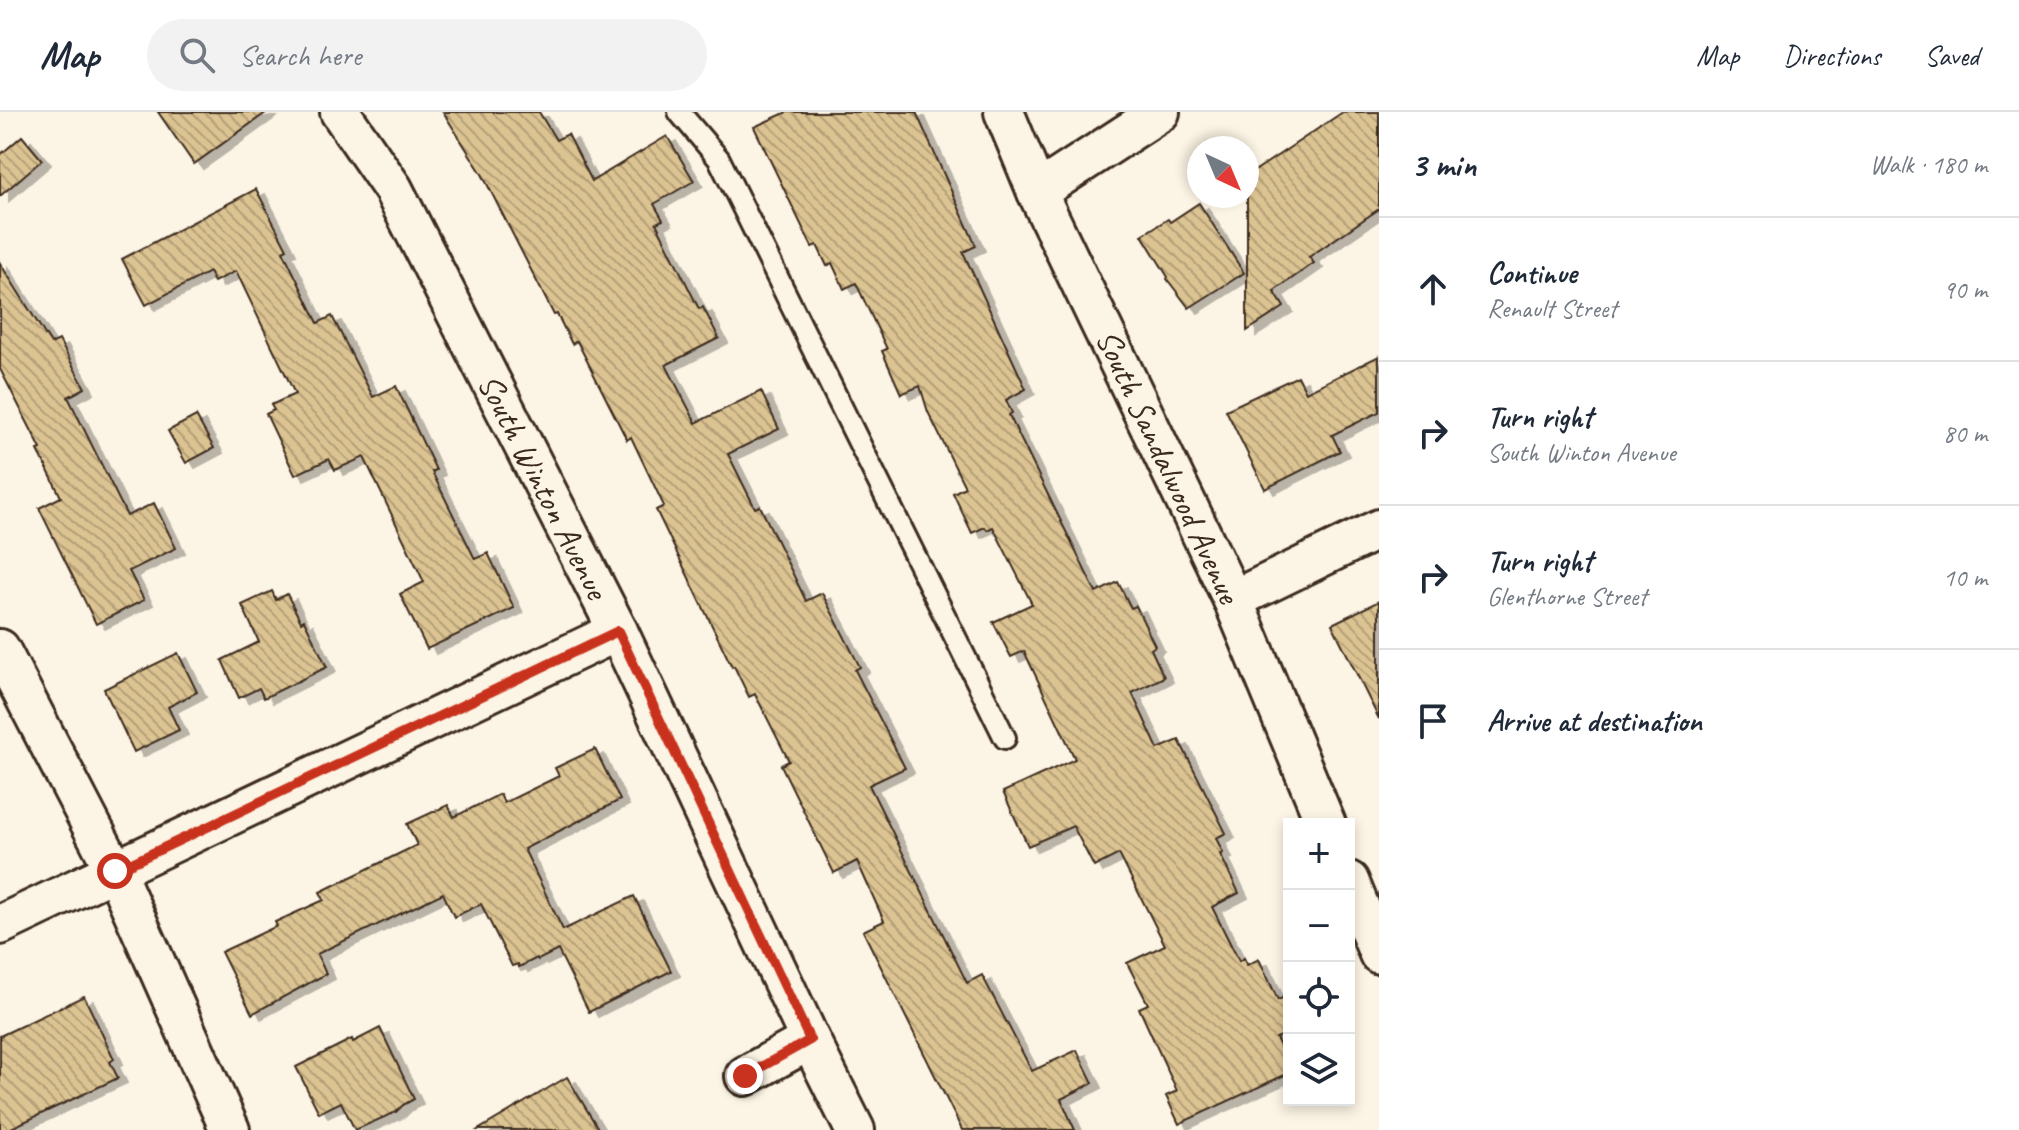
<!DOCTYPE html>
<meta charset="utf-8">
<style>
:root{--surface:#fff;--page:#f2f2f3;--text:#1f2937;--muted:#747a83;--line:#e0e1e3}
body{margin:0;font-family:Caveat,sans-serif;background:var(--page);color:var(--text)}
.controls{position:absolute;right:24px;bottom:24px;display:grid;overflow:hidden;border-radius:0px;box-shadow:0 4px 12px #0003}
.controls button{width:72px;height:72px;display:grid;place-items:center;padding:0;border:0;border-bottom:2px solid var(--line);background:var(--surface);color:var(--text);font:40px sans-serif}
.compass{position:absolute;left:1187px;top:24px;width:72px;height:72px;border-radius:50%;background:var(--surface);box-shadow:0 4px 12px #0003;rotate:136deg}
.stop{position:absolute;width:24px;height:24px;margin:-18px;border:6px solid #c8321e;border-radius:50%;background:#fff}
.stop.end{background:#c8321e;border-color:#fff;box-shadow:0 2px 8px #0008}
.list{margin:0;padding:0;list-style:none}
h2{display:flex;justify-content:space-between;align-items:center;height:104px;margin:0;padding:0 32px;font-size:34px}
h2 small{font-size:26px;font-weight:400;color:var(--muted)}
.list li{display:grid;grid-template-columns:52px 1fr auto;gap:24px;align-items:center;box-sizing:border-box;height:144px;padding:0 32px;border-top:2px solid var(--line)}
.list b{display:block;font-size:30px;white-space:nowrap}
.list p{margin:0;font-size:26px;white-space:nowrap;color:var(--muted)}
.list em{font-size:26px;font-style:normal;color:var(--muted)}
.icon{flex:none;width:44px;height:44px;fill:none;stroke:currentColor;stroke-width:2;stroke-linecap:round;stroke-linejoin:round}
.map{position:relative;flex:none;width:1379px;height:1018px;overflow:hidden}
header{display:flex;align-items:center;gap:48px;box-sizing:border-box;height:112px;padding:0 40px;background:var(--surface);border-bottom:2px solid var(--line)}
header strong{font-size:38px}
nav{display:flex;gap:44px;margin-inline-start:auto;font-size:28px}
.search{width:560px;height:72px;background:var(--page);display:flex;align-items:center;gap:20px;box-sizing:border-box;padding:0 28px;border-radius:44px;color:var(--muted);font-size:30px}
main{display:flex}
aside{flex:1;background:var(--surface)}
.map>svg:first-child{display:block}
</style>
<header>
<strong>Map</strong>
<div class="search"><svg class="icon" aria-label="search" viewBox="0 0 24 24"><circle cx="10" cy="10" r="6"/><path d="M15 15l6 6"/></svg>Search here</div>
<nav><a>Map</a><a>Directions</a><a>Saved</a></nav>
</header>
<main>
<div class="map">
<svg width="1379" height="1018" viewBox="0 0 1379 1018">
<defs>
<pattern id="building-back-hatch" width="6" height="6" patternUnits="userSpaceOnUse" patternTransform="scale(2)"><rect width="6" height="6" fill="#dcc392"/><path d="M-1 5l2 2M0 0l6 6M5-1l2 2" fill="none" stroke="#b49f77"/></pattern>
<filter id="shadow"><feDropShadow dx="9" dy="5" stdDeviation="0" flood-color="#0004"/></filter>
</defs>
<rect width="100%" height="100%" fill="#fcf5e5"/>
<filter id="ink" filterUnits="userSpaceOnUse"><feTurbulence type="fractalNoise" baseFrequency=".0125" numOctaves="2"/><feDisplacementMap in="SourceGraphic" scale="16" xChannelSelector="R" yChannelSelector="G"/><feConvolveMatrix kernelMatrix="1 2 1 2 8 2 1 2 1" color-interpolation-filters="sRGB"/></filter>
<g filter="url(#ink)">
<g fill="url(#building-back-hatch)" stroke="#3b2a1e" stroke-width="2" filter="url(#shadow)">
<polygon points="158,0 267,0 194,52"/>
<polygon points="443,0 539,0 556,28 568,22 592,69 667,24 694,69 654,92 663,108 656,111 699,197 703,195 719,226 666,253 696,311 761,279 779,317 728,342 755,396 760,394 806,489 822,481 860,555 855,558 905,656 869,673 967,871 982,863 1032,959 1077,938 1093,971 1061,987 1075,1018 962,1018 863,819 884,809 857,749 834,761 781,653 789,649 755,582 749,585 734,554 732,555 656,398 664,394 631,325 627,328 577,229 572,232 557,202 554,203 482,62"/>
<polygon points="787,0 916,0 976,134 963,140 1026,277 1006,288 1012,301 1009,303 1096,481 1118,470 1131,496 1136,494 1155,534 1151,537 1164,565 1132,581 1158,637 1179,628 1226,721 1216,726 1223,741 1220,742 1239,781 1212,795 1239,849 1244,846 1247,853 1259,847 1278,888 1289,883 1289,921 1276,926 1289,953 1289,961 1179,1012 1166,984 1177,979 1139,896 1148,892 1127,851 1165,833 1119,742 1094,755 1073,714 1028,734 1003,680 1075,647 1024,539 1011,545 993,510 1032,492 993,415 987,418 985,415 972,421 953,381 965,375 928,300 920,274 901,282 882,239 887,237 856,171 844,177 832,151 827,154 817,133 812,135 754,15"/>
<polygon points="1343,0 1379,0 1379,97 1309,145 1314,151 1274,179 1284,195 1247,219 1247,64"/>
<polygon points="22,24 42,48 0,84 0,43"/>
<polygon points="256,77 287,137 283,139 318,211 332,204 373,285 396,274 436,358 432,360 475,447 488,441 514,496 427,537 400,482 424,470 364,345 335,358 329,347 295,363 266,302 274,298 271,293 295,282 236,159 214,170 209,160 146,193 122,147"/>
<polygon points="1199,91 1244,161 1189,196 1167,167 1168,165 1142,123 1168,107 1170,110"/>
<polygon points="0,151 51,232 59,228 85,276 68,285 127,404 154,391 176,436 129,459 144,488 96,512 39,396 61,385 38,338 41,337 0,257"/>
<polygon points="1379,244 1379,300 1332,323 1340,339 1265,377 1226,298 1298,264 1306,280"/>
<polygon points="196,304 214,336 186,351 168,319"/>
<polygon points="272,479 276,488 287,482 301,510 304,508 327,555 264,586 259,576 239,586 222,548 259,530 242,493"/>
<polygon points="1379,489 1379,607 1332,512"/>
<polygon points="178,541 197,580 168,595 179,618 134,640 104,577"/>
<polygon points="595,637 620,688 524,737 563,818 634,784 671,859 589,900 558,838 538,848 537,846 519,855 518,852 512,854 481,792 454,805 443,781 317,842 326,862 252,902 221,840 277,814 275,810 324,788 320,780 417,733 407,712 448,693 454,705 500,682 504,691 559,664 555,656"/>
<polygon points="84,884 114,947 110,950 118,966 7,1018 0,1018 0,924"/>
<polygon points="380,916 414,987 403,993 396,1000 355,1018 341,990 319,1001 296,955 352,927 353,930"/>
<polygon points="567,965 599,1018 478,1018"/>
</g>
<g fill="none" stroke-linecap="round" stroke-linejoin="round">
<g stroke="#3b2a1e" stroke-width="26">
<polyline id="service" points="679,0 719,47 1005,626"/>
</g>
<g stroke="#3b2a1e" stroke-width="44">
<g id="minor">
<polyline points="340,0 393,77 618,519 810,928 855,1018"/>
<polyline points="1004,0 1037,80 1233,488 1326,712"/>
<polyline points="1037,80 1160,0"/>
<polyline points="1233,488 1379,417"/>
<polyline points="0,537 115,759 230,1018"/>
<polyline points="1349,769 1379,842"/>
<polyline points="0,813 618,519"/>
<polyline points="745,964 810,928"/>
</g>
</g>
<use href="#service" stroke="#fcf5e5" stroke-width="20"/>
<use href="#minor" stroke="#fcf5e5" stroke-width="38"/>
</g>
</g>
<g fill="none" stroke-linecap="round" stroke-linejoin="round" filter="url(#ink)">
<polyline stroke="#c8321e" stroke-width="10" points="115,759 618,519 810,928 745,964"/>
</g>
<g text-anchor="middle" stroke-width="6" stroke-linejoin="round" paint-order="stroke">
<g font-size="34" fill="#3b2a1e" stroke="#fcf5e5">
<text transform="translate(1169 354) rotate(65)" y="12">South Sandalwood Avenue</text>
<text transform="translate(544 374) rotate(63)" y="12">South Winton Avenue</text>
</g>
</g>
</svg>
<div class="controls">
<button>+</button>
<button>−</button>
<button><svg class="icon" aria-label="locate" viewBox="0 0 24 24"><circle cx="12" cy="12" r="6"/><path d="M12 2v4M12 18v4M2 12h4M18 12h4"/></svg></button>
<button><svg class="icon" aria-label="layers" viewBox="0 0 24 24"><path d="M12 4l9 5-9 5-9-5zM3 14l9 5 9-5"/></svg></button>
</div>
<svg class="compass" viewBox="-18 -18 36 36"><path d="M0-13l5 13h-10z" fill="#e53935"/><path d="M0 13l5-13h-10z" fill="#747a83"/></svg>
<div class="stop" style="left:115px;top:759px"></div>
<div class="stop end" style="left:745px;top:964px"></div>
</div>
<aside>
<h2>3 min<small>Walk · 180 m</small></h2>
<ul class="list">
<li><svg class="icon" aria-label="ahead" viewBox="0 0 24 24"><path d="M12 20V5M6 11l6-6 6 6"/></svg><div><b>Continue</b><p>Renault Street</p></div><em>90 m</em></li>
<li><svg class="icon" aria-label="right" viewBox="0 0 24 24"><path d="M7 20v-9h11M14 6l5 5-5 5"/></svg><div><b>Turn right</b><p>South Winton Avenue</p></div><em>80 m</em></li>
<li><svg class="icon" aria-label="right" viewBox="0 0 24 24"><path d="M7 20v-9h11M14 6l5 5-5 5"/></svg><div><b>Turn right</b><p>Glenthorne Street</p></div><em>10 m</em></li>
<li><svg class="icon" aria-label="arrive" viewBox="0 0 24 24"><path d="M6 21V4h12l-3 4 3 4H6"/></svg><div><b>Arrive at destination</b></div></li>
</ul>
</aside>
</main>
